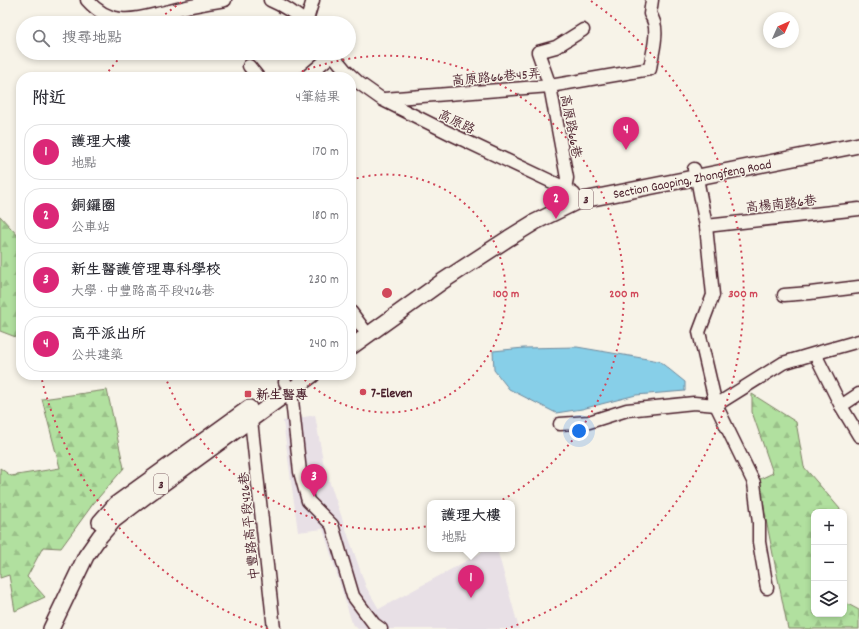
<!DOCTYPE html>
<html lang="zh-TW">
<meta charset="utf-8">
<style>
:root{--surface:#fff;--page:#f2f2f3;--text:#2b2b33;--muted:#7c7c81;--line:#e1e1e2;--accent:#db2777}
body{margin:0;font-family:Dekko,"LXGW WenKai TC",sans-serif;background:var(--page);color:var(--text)}
.controls{position:absolute;right:12px;bottom:12px;display:grid;overflow:hidden;border-radius:8px;box-shadow:0 2px 6px #0003}
.controls button{width:36px;height:36px;display:grid;place-items:center;padding:0;border:0;border-bottom:1px solid var(--line);background:var(--surface);color:var(--text);font:20px sans-serif}
.compass{position:absolute;left:763px;top:12px;width:36px;height:36px;border-radius:50%;background:var(--surface);box-shadow:0 2px 6px #0003;rotate:45deg}
.you{position:absolute;left:579px;top:431px;width:14px;height:14px;margin:-10px;border:3px solid #fff;border-radius:50%;background:#1a73e8;box-shadow:0 0 0 6px #1a73e833}
.badge{display:grid;place-items:center;width:26px;height:26px;border-radius:50%;background:var(--accent);color:#fff;font-size:13px;font-weight:700}
.pin{position:absolute;translate:-50% -33px;filter:drop-shadow(0 1px 2px #0008)}
.pin::after{content:'';position:absolute;top:21px;width:14px;height:12px;background:inherit;clip-path:polygon(0 0,100% 0,50% 100%)}
.popup{position:absolute;left:427px;top:500px;width:88px;height:52px;box-sizing:border-box;display:grid;place-content:center;border-radius:8px;background:var(--surface);filter:drop-shadow(0 1px 3px #0005);font-size:13px;white-space:nowrap;color:var(--muted)}
.popup b{font-size:15px;color:var(--text)}
.popup::after{content:'';position:absolute;left:50%;top:100%;margin-left:-8px;border:8px solid transparent;border-top-color:var(--surface)}
.list{margin:0;padding:0;list-style:none}
h2{display:flex;justify-content:space-between;align-items:center;height:52px;margin:0;padding:0 16px;font-size:17px}
h2 small{font-size:13px;font-weight:400;color:var(--muted)}
.list li{display:grid;grid-template-columns:26px 1fr auto;gap:12px;align-items:center;box-sizing:border-box;height:56px;margin:0 8px 8px;padding:0 8px;border:1px solid var(--line);border-radius:16px}
.list b{display:block;font-size:15px;white-space:nowrap}
.list p{margin:0;font-size:13px;white-space:nowrap;color:var(--muted)}
.list em{font-size:13px;font-style:normal;color:var(--muted)}
.icon{flex:none;width:22px;height:22px;fill:none;stroke:currentColor;stroke-width:2;stroke-linecap:round;stroke-linejoin:round}
.map{position:relative;flex:none;width:859px;height:629px;overflow:hidden}
.search{position:absolute;background:var(--surface);box-shadow:0 2px 6px #0003;left:16px;top:16px;width:340px;height:44px;display:flex;align-items:center;gap:10px;box-sizing:border-box;padding:0 14px;border-radius:22px;color:var(--muted);font-size:15px}
.panel{position:absolute;background:var(--surface);box-shadow:0 2px 6px #0003;left:16px;top:72px;width:340px;height:308px;border-radius:16px}
.map>svg:first-child{display:block}
</style>
<div class="map">
<svg width="859" height="629" viewBox="0 0 859 629">
<defs>
<pattern id="forest-firs" width="22" height="20" patternUnits="userSpaceOnUse"><rect width="22" height="20" fill="#b1e09f"/><path d="M5 1l3.5 6h-7zM16 11l3.5 6h-7z" fill="#9ac089"/></pattern>
</defs>
<rect width="100%" height="100%" fill="#f7f3e8"/>
<filter id="ink" filterUnits="userSpaceOnUse"><feTurbulence type="fractalNoise" baseFrequency=".025" numOctaves="2"/><feDisplacementMap in="SourceGraphic" scale="8" xChannelSelector="R" yChannelSelector="G"/><feConvolveMatrix kernelMatrix="1 2 1 2 8 2 1 2 1" color-interpolation-filters="sRGB"/></filter>
<g filter="url(#ink)">
<polygon fill="#e8e0e6" points="315,415 324,466 366,587 379,609 488,549 497,549 519,629 358,629 352,623 323,529 298,532 283,421"/>
<g fill="url(#forest-firs)" stroke="#7e8065">
<polygon points="0,216 21,239 21,339 0,331"/>
<polygon points="107,390 124,468 93,504 61,548 43,547 27,577 45,597 15,611 9,575 0,578 0,468 11,476 60,468 42,399"/>
<polygon points="752,394 796,422 804,467 840,509 839,512 814,512 814,614 844,614 844,602 859,610 859,629 788,629 758,480 773,473 752,412"/>
</g>
<polygon fill="#87cfe8" stroke="#6f899c" points="577,347 659,361 685,382 685,391 636,395 582,409 556,413 509,389 494,370 493,351 524,348"/>
<g fill="none" stroke-linecap="round" stroke-linejoin="round">
<g stroke="#4a1f2b" stroke-width="15">
<g id="minor">
<path d="M87,0C96,10 108,18 121,19C137,21 155,14 170,11C188,6 206,3 225,0"/>
<path d="M270,0C284,6 294,12 306,23"/>
<polyline points="306,23 313,0"/>
<polyline points="331,53 346,71 359,83 383,100 451,134 565,188 574,194 578,201"/>
<polyline points="249,66 258,77"/>
<polyline points="306,77 332,55"/>
<polyline points="384,99 550,86 538,52 556,47 583,30"/>
<path d="M563,199L567,178L550,86L650,69C652,52 661,29 650,14L652,0"/>
<polyline points="706,226 859,209"/>
<polyline points="784,295 810,293 859,287"/>
<polyline points="351,312 368,335"/>
<polyline points="285,382 291,391 300,472 308,501 332,525 353,596 374,624 381,629"/>
<polyline points="859,394 841,406 859,436"/>
<polyline points="841,406 817,358 820,352 859,341"/>
<polyline points="251,420 274,629"/>
<polyline points="560,424 589,422 627,410 694,403 716,405 699,332 713,295 706,226 697,178 694,169"/>
<polyline points="767,588 759,542 759,523 754,483 716,405 783,363 820,352"/>
</g>
</g>
<g stroke="#4a1f2b" stroke-width="18">
<g id="major">
<polyline points="351,347 443,281 509,238 535,222 578,201 859,145"/>
<polyline points="100,522 116,504 249,408"/>
<polyline points="51,629 86,556 100,536 114,520 147,495 312,375"/>
</g>
</g>
<use href="#minor" stroke="#f7f3e8" stroke-width="12"/>
<use href="#major" stroke="#f7f3e8" stroke-width="15"/>
</g>
</g>
<g fill="none" stroke="#d1495b" stroke-width="2" stroke-dasharray="2 4">
<path d="M351 180A119 119 0 1 1 301 376"/>
<path d="M291 76A237 237 0 1 1 165 376"/>
<path d="M268 629A356 356 0 0 1 41 376M105 76A356 356 0 0 1 122 55M156 22A356 356 0 0 1 183 1M591 1A356 356 0 0 1 506 629"/>
</g>
<g fill="#d1495b" stroke="#f7f3e8" stroke-width="1.5">
<circle cx="363" cy="392" r="4"/>
<rect x="244" y="390" width="8" height="8" rx="2"/>
</g>
<g text-anchor="middle" stroke-width="3" stroke-linejoin="round" paint-order="stroke">
<g fill="#f7f3e8" stroke="#7e5f64" stroke-width="1">
<rect x="579" y="189" width="14" height="20" rx="3"/>
<rect x="154" y="474" width="14" height="20" rx="3"/>
</g>
<g font-size="12" font-weight="bold" fill="#4a1f2b">
<text x="586" y="203">3</text>
<text x="161" y="488">3</text>
</g>
<g font-size="13" fill="#4a1f2b" stroke="#f7f3e8">
<text transform="translate(496 76) rotate(-5)" y="5">高原路66巷45弄</text>
<text transform="translate(457 121) rotate(26)" y="5">高原路</text>
<text transform="translate(572 126) rotate(79)" y="5">高原路66巷</text>
<text transform="translate(692 178) rotate(-11)" y="5">Section Gaoping, Zhongfeng Road</text>
<text transform="translate(781 203) rotate(-6)" y="5">高楊南路6巷</text>
<text transform="translate(248 526) rotate(-96)" y="5">中豐路高平段426巷</text>
</g>
<g font-size="13" font-weight="bold" fill="#4a1f2b" stroke="#f7f3e8" text-anchor="start">
<text x="371" y="397">7-Eleven</text>
<text x="256" y="399">新生醫專</text>
</g>
</g>
<circle cx="387" cy="293" r="6" fill="#d1495b" stroke="#f7f3e8" stroke-width="2"/>
<g font-size="12" text-anchor="middle" font-weight="bold" fill="#d1495b" stroke="#f7f3e8" stroke-width="3" stroke-linejoin="round" paint-order="stroke">
<text x="506" y="297">100 m</text>
<text x="624" y="297">200 m</text>
<text x="743" y="297">300 m</text>
</g>
</svg>
<div class="controls">
<button>+</button>
<button>−</button>
<button><svg class="icon" aria-label="layers" viewBox="0 0 24 24"><path d="M12 4l9 5-9 5-9-5zM3 14l9 5 9-5"/></svg></button>
</div>
<svg class="compass" viewBox="-18 -18 36 36"><path d="M0-13l5 13h-10z" fill="#e53935"/><path d="M0 13l5-13h-10z" fill="#7c7c81"/></svg>
<div class="you"></div>
<div class="pin badge" style="left:471px;top:598px">1</div>
<div class="popup"><b>護理大樓</b>地點</div>
<div class="pin badge" style="left:556px;top:219px">2</div>
<div class="pin badge" style="left:314px;top:497px">3</div>
<div class="pin badge" style="left:626px;top:150px">4</div>
<div class="search"><svg class="icon" aria-label="search" viewBox="0 0 24 24"><circle cx="10" cy="10" r="6"/><path d="M15 15l6 6"/></svg>搜尋地點</div>
<section class="panel">
<h2>附近<small>4筆結果</small></h2>
<ul class="list">
<li><span class="badge">1</span><div><b>護理大樓</b><p>地點</p></div><em>170 m</em></li>
<li><span class="badge">2</span><div><b>銅鑼圈</b><p>公車站</p></div><em>180 m</em></li>
<li><span class="badge">3</span><div><b>新生醫護管理專科學校</b><p>大學 · 中豐路高平段426巷</p></div><em>230 m</em></li>
<li><span class="badge">4</span><div><b>高平派出所</b><p>公共建築</p></div><em>240 m</em></li>
</ul>
</section>
</div>
